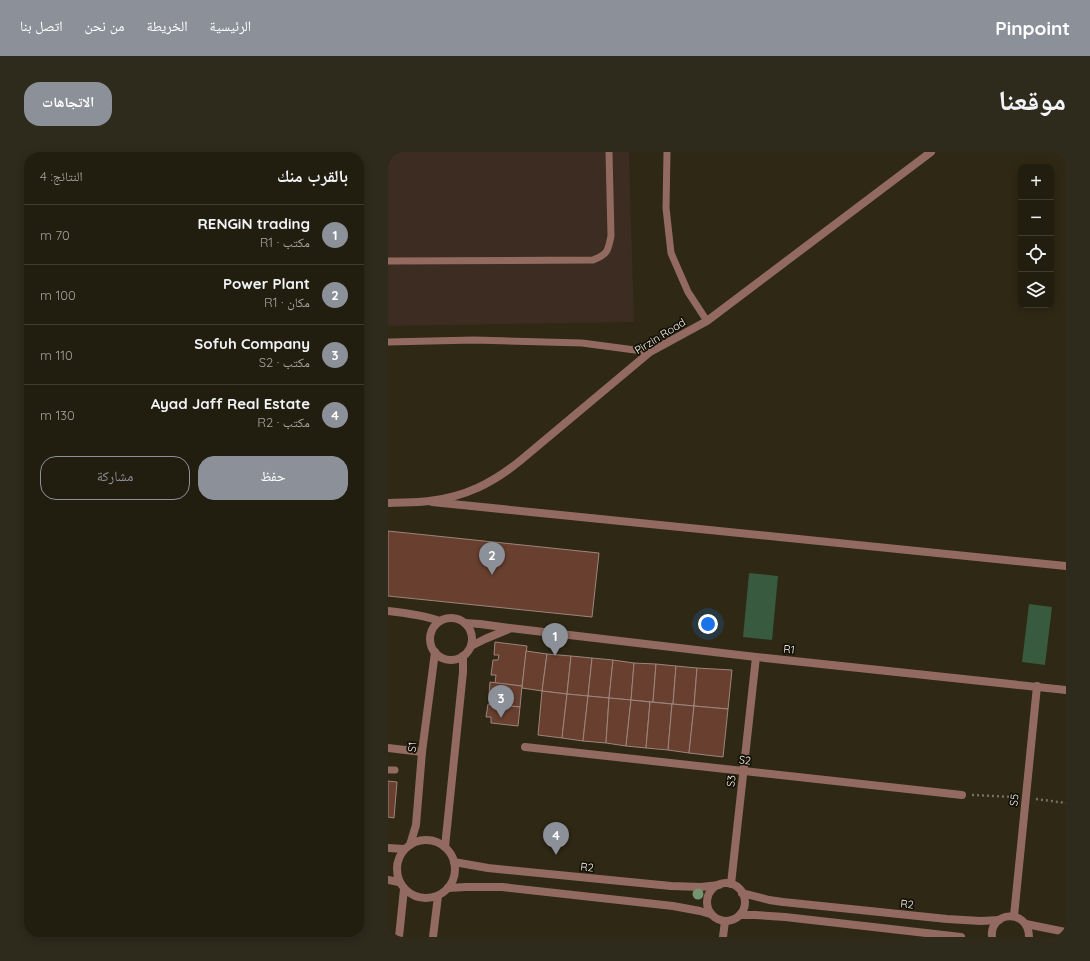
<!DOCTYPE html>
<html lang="ar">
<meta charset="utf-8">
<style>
:root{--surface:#221e0f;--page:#2e2b1d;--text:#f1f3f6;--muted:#a2a29e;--line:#3f3c2f;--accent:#8c9099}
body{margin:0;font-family:Quicksand,"Noto Naskh Arabic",sans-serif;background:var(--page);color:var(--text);direction:rtl}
.controls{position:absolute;right:12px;top:12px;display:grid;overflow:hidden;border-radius:8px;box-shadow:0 2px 10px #0003}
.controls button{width:36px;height:36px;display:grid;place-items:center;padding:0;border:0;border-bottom:1px solid var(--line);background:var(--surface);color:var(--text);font:20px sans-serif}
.you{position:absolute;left:320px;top:472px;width:14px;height:14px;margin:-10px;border:3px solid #fff;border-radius:50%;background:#1a73e8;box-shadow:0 0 0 6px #1a73e833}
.badge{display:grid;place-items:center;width:26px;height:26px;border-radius:50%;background:var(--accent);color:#fff;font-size:13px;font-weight:700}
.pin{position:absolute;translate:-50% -33px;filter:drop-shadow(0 1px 2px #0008)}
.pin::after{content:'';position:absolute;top:21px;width:14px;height:12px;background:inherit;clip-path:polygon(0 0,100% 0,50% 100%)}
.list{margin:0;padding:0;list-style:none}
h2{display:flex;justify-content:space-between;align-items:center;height:52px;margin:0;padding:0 16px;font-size:17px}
h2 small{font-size:13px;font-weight:400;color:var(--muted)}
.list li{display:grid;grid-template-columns:26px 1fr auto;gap:12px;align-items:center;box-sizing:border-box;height:60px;padding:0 16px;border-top:1px solid var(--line)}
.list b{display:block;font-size:15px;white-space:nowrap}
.list p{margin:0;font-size:13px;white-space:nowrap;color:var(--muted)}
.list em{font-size:13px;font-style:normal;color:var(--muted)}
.actions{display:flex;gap:8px;padding:12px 16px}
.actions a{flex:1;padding:9px 0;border:1px solid var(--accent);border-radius:16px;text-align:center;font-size:14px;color:var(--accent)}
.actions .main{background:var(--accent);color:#fff}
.icon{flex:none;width:22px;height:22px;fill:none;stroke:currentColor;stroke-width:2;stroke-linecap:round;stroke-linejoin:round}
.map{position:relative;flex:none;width:678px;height:785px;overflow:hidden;direction:ltr;border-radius:16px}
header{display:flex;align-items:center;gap:24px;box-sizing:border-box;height:56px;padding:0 20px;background:var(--accent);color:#fff}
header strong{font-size:19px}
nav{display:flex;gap:22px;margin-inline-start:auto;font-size:14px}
.intro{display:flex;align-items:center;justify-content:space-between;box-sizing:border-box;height:96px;padding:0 24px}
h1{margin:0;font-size:28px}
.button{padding:10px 18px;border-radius:16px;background:var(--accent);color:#fff;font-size:14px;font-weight:700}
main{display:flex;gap:24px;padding:0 24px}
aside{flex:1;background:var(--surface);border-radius:16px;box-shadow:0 2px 10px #0003}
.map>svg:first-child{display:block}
</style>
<header>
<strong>Pinpoint</strong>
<nav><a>الرئيسية</a><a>الخريطة</a><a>من نحن</a><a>اتصل بنا</a></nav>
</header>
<div class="intro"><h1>موقعنا</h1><a class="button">الاتجاهات</a></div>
<main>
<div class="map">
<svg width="678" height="785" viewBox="0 0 678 785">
<rect width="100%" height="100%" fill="#2e2814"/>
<polygon fill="#3c2c22" points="0,0 241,0 246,170 0,174"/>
<g fill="#385a3e">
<polygon points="361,421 390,424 384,488 355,485"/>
<polygon points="641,452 664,455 657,513 634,510"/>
</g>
<g fill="#69402f" stroke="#9d857b">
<polygon points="0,379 211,401 204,465 0,444"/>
<polygon points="107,490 139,494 134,534 107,531 108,523 103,523 105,508 110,508 111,503 106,503"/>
<polygon points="138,499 159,502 154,539 134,536"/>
<polygon points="159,502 183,504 179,542 154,539"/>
<polygon points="183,504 204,506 200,544 179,542"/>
<polygon points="204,506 225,508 221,546 200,544"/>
<polygon points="225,508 246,511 243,548 221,546"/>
<polygon points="246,511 268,512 265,550 243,548"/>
<polygon points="268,512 288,514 285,552 265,550"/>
<polygon points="288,514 309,516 306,554 285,552"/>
<polygon points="309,516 344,518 340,557 306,554"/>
<polygon points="102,530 134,534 132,555 105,552 106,543 101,543"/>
<polygon points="154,539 179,542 174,586 150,583"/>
<polygon points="179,542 200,544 195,589 174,586"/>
<polygon points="200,544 221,546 218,591 195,589"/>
<polygon points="221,546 243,548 238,594 218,591"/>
<polygon points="243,548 262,550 258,596 238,594"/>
<polygon points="262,550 284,552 280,598 258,596"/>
<polygon points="100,552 132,555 130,574 103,571 103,565 98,565"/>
<polygon points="284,552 306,554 301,601 280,598"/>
<polygon points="306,554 340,557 335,605 301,601"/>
<polygon points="0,629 9,630 6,666 0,665"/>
</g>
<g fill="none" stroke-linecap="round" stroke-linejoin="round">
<g stroke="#75705f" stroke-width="2.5" stroke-dasharray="2 3" stroke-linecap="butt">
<polyline points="584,643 627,645"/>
<polyline points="648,647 678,651"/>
</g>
<g stroke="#936a60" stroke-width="7">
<polyline points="279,0 278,56 283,101 300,140 319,169"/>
<path d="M0,109L205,108C220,102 220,99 223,84L221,0"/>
<polyline points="0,190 86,188 194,191 262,200"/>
<polyline points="0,618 7,618"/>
</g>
<g stroke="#936a60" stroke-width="8">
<polyline points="44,350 678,414"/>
<path d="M0,459C18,461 35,463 52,469"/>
<circle cx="63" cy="487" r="21"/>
<polyline points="77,471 92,472 122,476 368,505 678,538"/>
<polyline points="83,494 97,487 121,477"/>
<polyline points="137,595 574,643"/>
<polyline points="0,596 34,600"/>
<circle cx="38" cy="717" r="29"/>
<polyline points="22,693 28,673 34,600 47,500"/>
<polyline points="57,695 75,520 75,504"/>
<polyline points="0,696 16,697"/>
<polyline points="66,710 100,716 283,734 313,735 331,733"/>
<polyline points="0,728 11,730"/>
<circle cx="338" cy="750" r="19"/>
<polyline points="343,732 368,505"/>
<polyline points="60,736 78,735 114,735 285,754 312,759 322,762"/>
<polyline points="354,741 381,748 395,750 559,767 593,769 611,768"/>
<polyline points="352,763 367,763 397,765 573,785"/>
<polyline points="626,764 649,534"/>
<polyline points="638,772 678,780"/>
<polyline points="11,785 16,737"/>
<polyline points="45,785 50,744"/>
<polyline points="335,785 337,769"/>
<path d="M604,785C601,759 641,756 641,785"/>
</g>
<path stroke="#936a60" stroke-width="8" d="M0,351C13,350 27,351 41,349C77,345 105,331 133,308L262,200L319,169L543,0"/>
</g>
<circle fill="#75946f" cx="310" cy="742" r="5.5"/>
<g text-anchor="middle" stroke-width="3.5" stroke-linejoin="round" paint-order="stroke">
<g font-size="11" fill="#f8f4e8" stroke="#141109">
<text transform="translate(272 184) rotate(-32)" y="4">Pirzin Road</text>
<text transform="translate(401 497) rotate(6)" y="4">R1</text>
<text transform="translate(24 595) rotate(-84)" y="4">S1</text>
<text transform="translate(357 608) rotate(6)" y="4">S2</text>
<text transform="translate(343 629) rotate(-84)" y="4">S3</text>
<text transform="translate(626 648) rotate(-84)" y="4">S5</text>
<text transform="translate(199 715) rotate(6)" y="4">R2</text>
<text transform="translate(519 752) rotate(6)" y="4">R2</text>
</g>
</g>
</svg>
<div class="controls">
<button>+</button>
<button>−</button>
<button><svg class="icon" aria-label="locate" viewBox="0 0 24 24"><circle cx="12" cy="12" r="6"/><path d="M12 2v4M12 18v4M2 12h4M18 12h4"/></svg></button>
<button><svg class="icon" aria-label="layers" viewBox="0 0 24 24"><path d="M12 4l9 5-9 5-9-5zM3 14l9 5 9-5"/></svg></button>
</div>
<div class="you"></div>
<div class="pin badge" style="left:167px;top:504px">1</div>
<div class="pin badge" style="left:104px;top:423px">2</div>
<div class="pin badge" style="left:113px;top:566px">3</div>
<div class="pin badge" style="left:168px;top:703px">4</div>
</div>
<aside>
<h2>بالقرب منك<small>النتائج: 4</small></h2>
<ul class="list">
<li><span class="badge">1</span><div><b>RENGiN trading</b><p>مكتب · R1</p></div><em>70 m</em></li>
<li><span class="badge">2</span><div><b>Power Plant</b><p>مكان · R1</p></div><em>100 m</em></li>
<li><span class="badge">3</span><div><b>Sofuh Company</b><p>مكتب · S2</p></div><em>110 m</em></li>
<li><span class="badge">4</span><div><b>Ayad Jaff Real Estate</b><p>مكتب · R2</p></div><em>130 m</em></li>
</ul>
<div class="actions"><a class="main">حفظ</a><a>مشاركة</a></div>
</aside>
</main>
